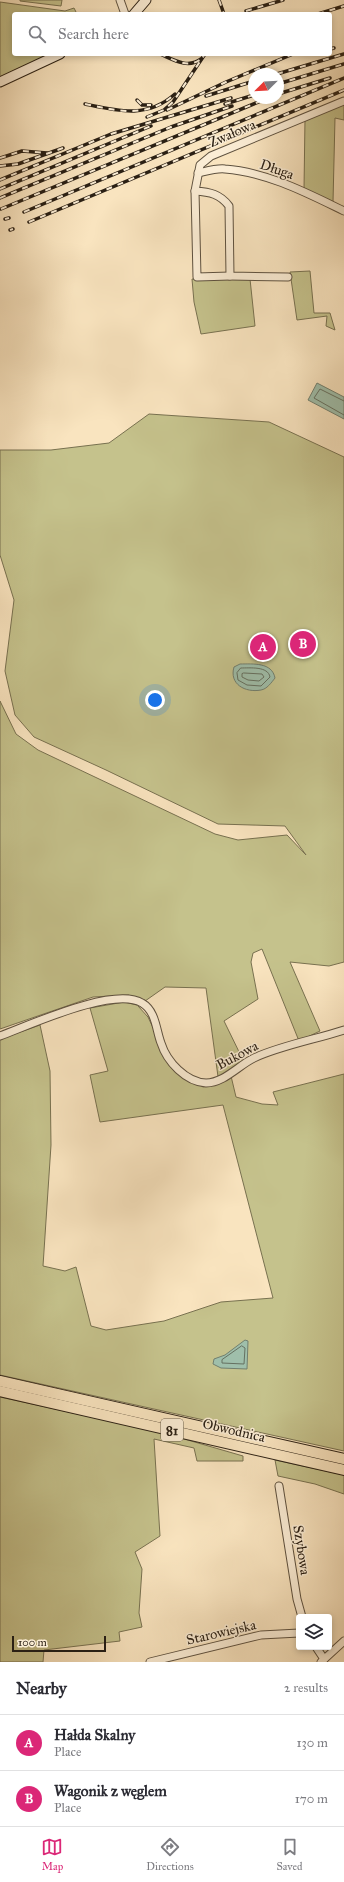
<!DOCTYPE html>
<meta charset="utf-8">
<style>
:root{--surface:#fff;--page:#f2f2f3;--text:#2b2b33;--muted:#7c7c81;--line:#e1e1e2;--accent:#db2777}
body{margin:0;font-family:"IM FELL Great Primer",serif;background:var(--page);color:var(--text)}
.controls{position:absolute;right:12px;bottom:12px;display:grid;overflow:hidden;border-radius:4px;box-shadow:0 2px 6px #0003}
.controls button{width:36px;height:36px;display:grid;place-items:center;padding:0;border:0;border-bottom:1px solid var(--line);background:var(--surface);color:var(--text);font:20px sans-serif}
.compass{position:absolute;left:248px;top:68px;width:36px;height:36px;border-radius:50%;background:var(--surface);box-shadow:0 2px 6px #0003;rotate:246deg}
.scale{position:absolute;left:12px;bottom:10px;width:94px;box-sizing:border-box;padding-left:4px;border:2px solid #2b2014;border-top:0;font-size:11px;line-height:14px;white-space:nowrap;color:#2b2014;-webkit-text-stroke:3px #fbedd5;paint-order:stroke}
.you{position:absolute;left:155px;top:700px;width:14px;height:14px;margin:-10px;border:3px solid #fff;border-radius:50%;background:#1a73e8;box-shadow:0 0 0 6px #1a73e833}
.badge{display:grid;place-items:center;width:26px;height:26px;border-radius:50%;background:var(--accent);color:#fff;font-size:13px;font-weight:700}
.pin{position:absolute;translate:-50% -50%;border:2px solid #fff;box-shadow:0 1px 4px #0006}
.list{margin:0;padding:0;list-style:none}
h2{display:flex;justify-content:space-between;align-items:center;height:52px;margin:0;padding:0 16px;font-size:17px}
h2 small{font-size:13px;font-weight:400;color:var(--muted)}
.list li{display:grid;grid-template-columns:26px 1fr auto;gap:12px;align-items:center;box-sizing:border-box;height:56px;padding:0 16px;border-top:1px solid var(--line)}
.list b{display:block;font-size:15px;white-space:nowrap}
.list p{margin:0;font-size:13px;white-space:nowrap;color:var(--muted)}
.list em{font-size:13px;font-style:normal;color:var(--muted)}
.icon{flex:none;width:22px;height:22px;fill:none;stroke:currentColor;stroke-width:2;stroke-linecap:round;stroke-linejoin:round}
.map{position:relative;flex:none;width:344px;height:1662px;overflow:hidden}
.search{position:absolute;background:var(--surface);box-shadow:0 2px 6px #0003;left:12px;right:12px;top:12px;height:44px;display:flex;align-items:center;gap:10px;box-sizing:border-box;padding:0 14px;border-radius:4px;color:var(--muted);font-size:15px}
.sheet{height:164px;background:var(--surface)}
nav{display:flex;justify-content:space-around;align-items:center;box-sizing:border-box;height:56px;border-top:1px solid var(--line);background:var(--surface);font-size:11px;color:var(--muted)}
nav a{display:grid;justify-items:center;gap:2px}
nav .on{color:var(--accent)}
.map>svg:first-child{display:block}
</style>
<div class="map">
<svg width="344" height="1662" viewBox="0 0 344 1662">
<rect width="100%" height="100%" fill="#f9e4bf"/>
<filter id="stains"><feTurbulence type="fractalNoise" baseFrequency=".005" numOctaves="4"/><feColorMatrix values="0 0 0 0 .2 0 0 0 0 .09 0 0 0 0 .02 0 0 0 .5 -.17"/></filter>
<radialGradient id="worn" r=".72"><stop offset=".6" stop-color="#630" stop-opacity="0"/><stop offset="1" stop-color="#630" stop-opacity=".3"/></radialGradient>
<g fill="#c5c28c" stroke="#787150" fill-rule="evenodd">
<polygon points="20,0 62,0 61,6 20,1"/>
<polygon points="0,2 65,11 74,8 77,14 14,14 14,54 50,54 0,77"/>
<polygon points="344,103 344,120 335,118 333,202 304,189 305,119"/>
<polygon points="310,271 314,313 330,313 335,330 326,326 327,316 297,320 290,272"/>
<polygon points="192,279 250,279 255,326 201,334 194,302"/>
<path d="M149,414L269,422L344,457V962L329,966L290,962L320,1031L299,1041L262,949L253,953L251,962L258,999L224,1021L244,1062L231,1076L236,1097L262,1104L278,1105L273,1092L344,1074V1451L0,1375V1039L40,1025L50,1071L51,1145L43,1266L65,1271L76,1267L91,1326L106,1330L164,1321L221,1302L273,1298L223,1105L100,1122L90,1075L108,1071L90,1008L124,1002L137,1005L129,995L93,997L0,1029V701L16,734L38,750L215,834L238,840L287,835L306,855L285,826L218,824L106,770L34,737L15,715L5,671L14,600L0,555V450H51L109,443ZM165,987L206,988L219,1084L203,1087L173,1070L148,1017L138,1006Z"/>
<polygon points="0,1397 160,1432 243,1456 243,1461 197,1461 194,1448 154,1439 160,1536 135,1552 142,1569 139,1613 142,1627 119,1632 120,1641 44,1650 43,1662 0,1662"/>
<polygon points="275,1460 344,1475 344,1494 315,1484 278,1476"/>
</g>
<g fill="#9fbfab" stroke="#717f6f">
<polygon points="317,383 344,397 344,419 308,400"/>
<path d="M240,664C253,664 272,662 275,678C271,683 267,689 261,690C245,693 229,684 234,667Z"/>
<polygon points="245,1340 248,1341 247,1369 221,1368 213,1364 214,1359 225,1355"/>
</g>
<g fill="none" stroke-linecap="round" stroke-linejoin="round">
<g stroke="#657060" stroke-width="1">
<polyline points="344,401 320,389 314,398 344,415"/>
<path d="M241,668C250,668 268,666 270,677L261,686L247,685L238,680L237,673Z"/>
<polygon points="244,673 262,674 264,677 259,681 248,680 242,677 242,674"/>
<polygon points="242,1346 245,1348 244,1364 222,1363 222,1360"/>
</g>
<g stroke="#5e513f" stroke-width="9">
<g id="street">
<polyline points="120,0 125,14"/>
<path d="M198,173C207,171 217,168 225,169C267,172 307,193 344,211"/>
<polyline points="195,191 197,277 230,276"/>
<path d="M288,277L230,276L229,206C220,194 210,192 195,191L200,165L211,156L344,101"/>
<path d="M0,1036C30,1025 114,986 142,1003C156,1011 156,1030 161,1043C167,1062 186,1082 206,1083C224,1083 239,1065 254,1058C279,1046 317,1039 344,1030"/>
<polyline points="279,1486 297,1599 302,1617"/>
<polyline points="316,1647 324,1659"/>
<polyline points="150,1662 261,1635 299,1633"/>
<polyline points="321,1662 344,1641"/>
</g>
</g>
<g stroke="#2b2014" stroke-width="11">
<g id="secondary">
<polyline points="134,14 146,0"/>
<polyline points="0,82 60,54"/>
</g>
</g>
<g stroke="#2b2014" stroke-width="12">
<g id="primary">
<polyline points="0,1381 344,1459"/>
<polyline points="0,1391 344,1470"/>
</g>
</g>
<use href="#street" stroke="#fbedd5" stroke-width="7"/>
<use href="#secondary" stroke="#fbedd5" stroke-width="9"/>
<use href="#primary" stroke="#f9e4bf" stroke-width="10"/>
<g stroke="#2b2014" stroke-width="3.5">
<g id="rail">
<polyline points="219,0 224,14"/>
<polyline points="246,11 283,0"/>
<polyline points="318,14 344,6"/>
<polyline points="330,49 334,48"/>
<path d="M160,54C174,60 188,69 201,59"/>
<polyline points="277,74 344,54"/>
<polyline points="278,84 344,64"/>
<polyline points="278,94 330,78"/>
<polyline points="206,96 254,81"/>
<polyline points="137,100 142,105 151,105"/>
<path d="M85,104C118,111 147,119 175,94"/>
<polyline points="225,104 254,95"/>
<polyline points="167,110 226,82 293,54"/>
<polyline points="147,117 164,110 173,102 205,54"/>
<polyline points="0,158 22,151 47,153"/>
<polyline points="0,166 18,164 63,148"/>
<polyline points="0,180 111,134 231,98"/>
<polyline points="0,189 151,126"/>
<polyline points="0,198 171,127 232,106"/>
<polyline points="1,209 268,98"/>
<polyline points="24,212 344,78"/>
<polyline points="5,219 9,218"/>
<polyline points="29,222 344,90"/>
<polyline points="10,230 13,229"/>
</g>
</g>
<use href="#rail" stroke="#fbedd5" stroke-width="2" stroke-dasharray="6" stroke-linecap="butt"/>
</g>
<g text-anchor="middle" stroke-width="3" stroke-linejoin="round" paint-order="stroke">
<rect fill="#fbedd5" stroke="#695e4e" stroke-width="1" x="161" y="1419" width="22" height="22" rx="3"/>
<g font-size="13" font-weight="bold" fill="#2b2014">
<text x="172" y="1435">81</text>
</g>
<g font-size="14" fill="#2b2014" stroke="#fbedd5">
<text transform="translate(232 133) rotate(-23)" y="5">Zwałowa</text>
<text transform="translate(277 169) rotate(19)" y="5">Długa</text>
<text transform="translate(237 1055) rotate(-28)" y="5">Bukowa</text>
<text transform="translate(234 1430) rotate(13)" y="5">Obwodnica</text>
<text transform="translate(302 1550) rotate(81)" y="5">Szybowa</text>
<text transform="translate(221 1632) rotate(-13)" y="5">Starowiejska</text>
</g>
</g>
<rect width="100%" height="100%" filter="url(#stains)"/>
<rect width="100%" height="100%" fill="url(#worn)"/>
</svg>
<div class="controls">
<button><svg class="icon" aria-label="layers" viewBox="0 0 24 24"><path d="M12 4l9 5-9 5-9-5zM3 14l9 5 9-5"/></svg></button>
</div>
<svg class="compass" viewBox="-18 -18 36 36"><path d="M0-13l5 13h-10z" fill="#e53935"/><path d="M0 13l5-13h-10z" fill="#7c7c81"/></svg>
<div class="scale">100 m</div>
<div class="you"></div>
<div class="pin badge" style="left:263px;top:647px">A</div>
<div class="pin badge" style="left:303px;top:644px">B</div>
<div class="search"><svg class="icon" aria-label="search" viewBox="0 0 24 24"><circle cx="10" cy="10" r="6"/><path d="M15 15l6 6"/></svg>Search here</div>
</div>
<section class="sheet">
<h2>Nearby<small>2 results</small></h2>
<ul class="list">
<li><span class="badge">A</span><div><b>Hałda Skalny</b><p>Place</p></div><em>130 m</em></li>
<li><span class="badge">B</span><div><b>Wagonik z węglem</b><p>Place</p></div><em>170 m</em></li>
</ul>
</section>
<nav>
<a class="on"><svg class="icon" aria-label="map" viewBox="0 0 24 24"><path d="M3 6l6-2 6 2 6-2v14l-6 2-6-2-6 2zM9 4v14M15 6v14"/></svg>Map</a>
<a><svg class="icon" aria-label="directions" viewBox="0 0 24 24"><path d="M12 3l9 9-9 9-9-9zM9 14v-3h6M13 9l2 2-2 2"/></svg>Directions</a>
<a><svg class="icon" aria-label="saved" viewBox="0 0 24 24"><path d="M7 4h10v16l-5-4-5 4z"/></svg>Saved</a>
</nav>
